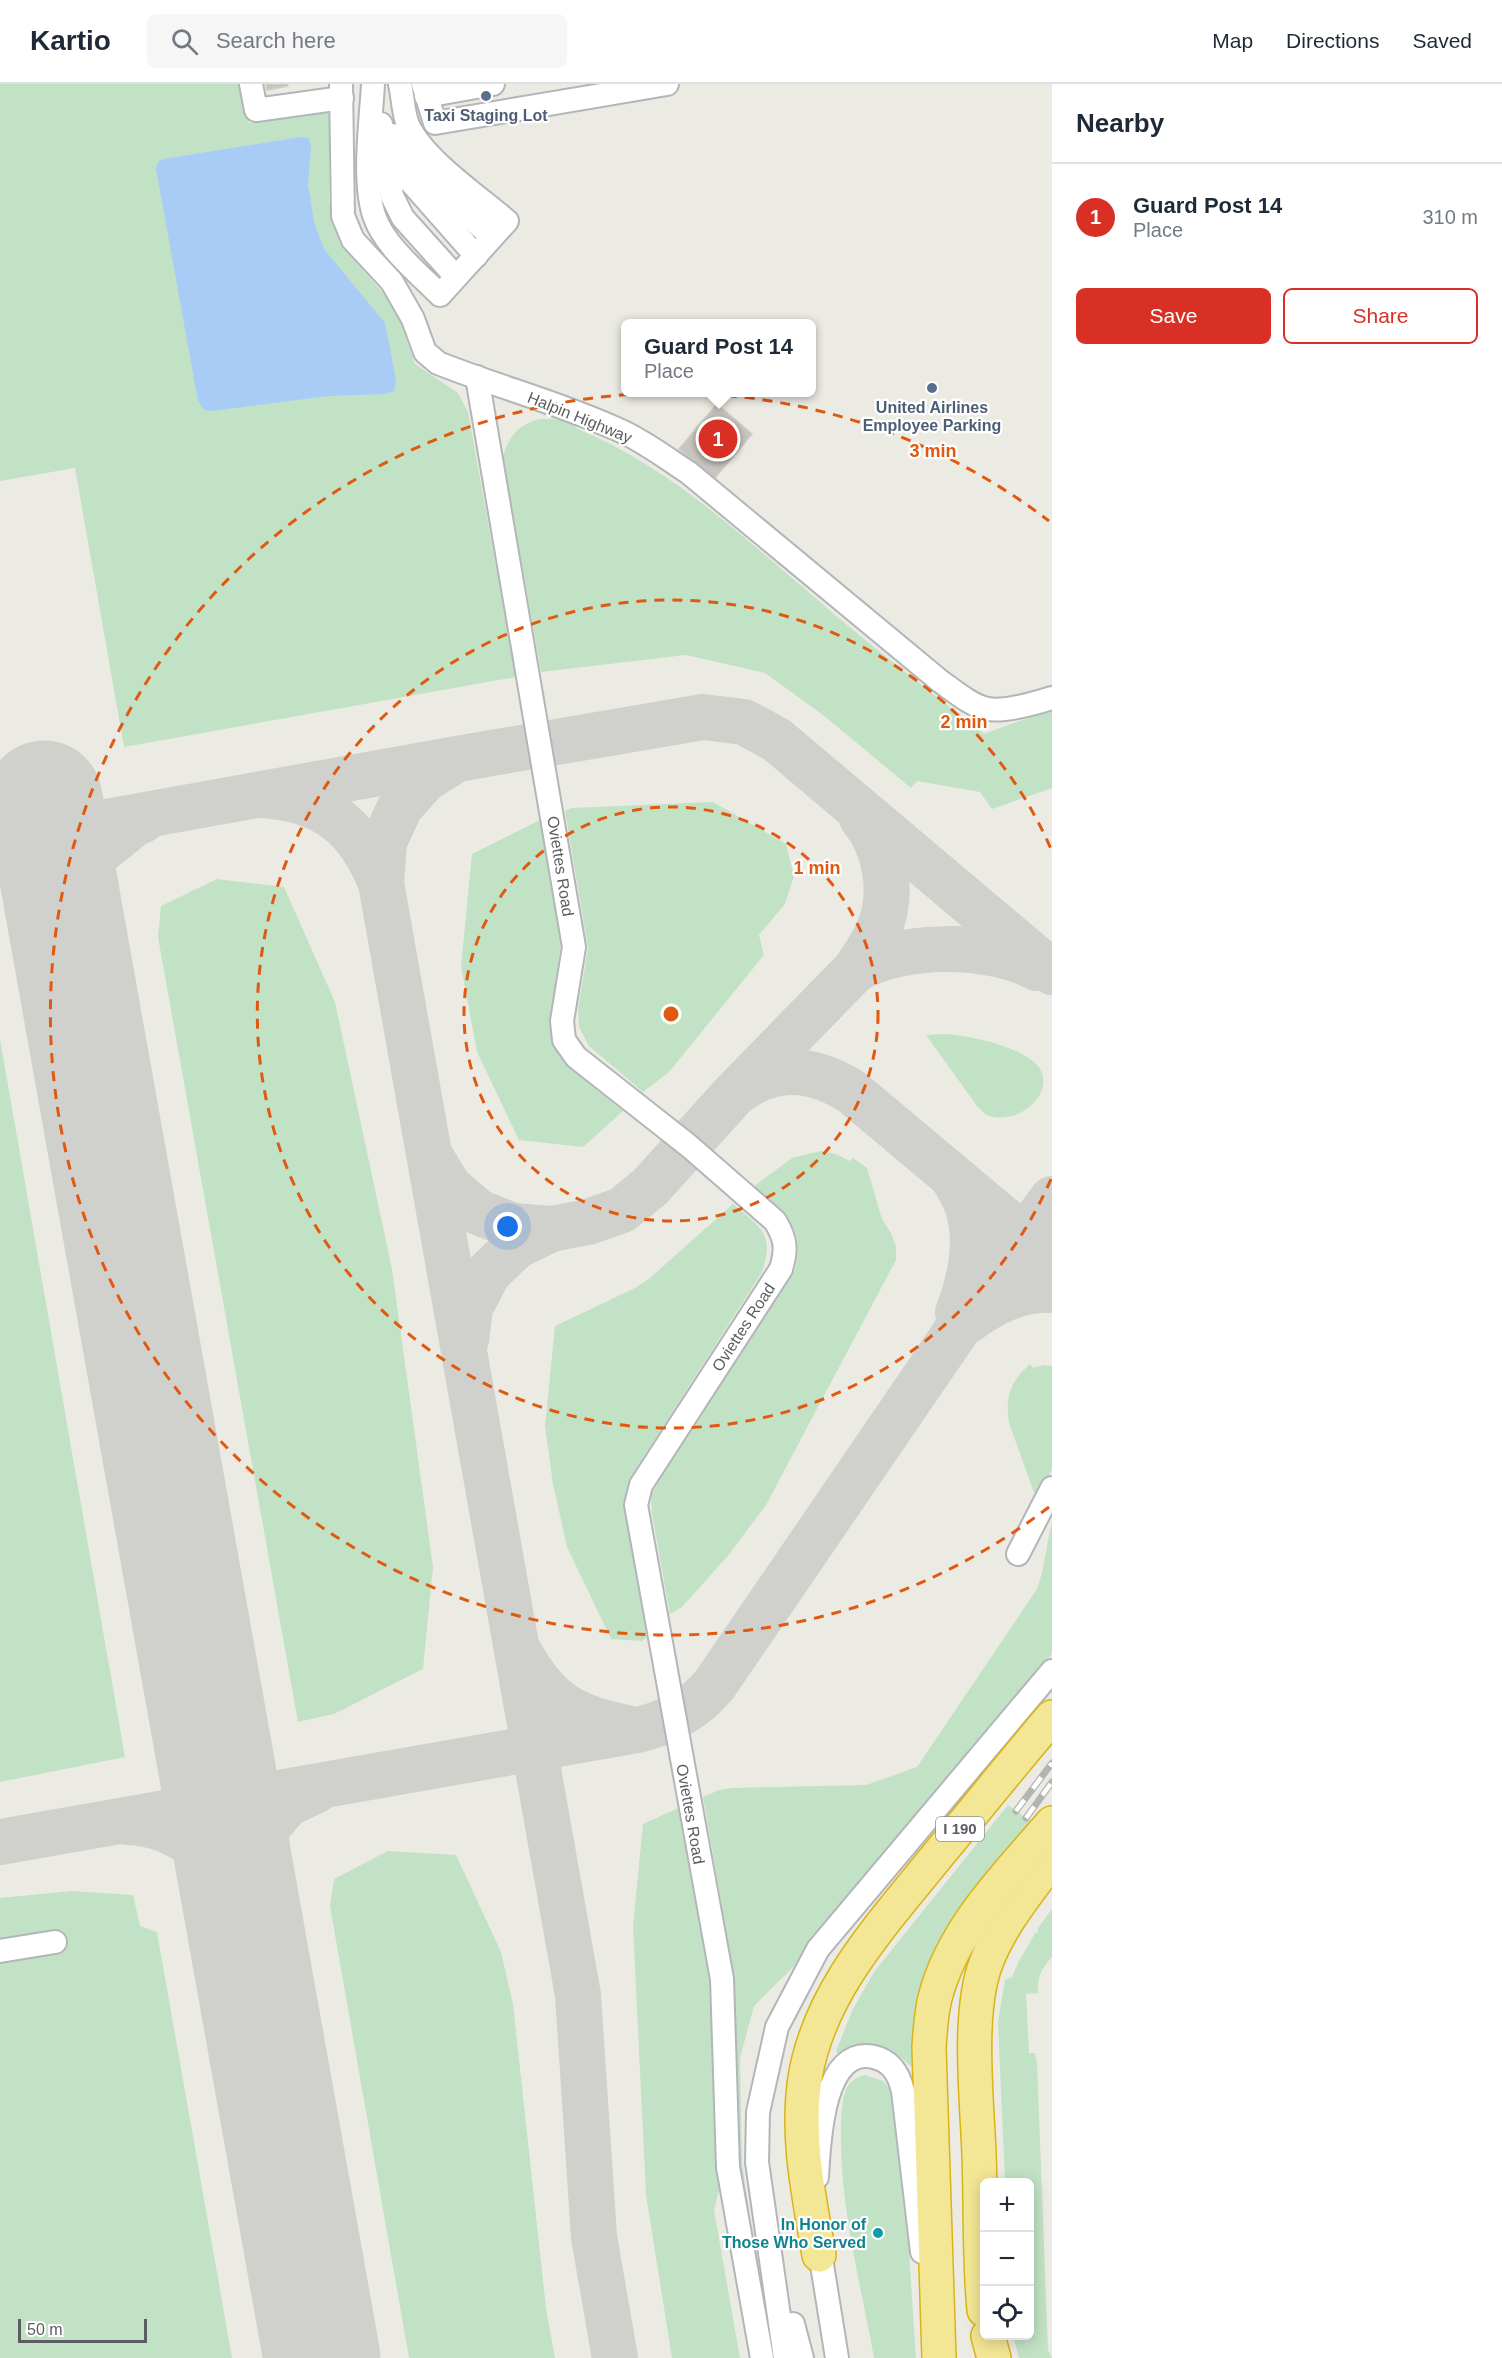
<!DOCTYPE html>
<meta charset="utf-8">
<style>
:root{--surface:#fff;--page:#f6f6f7;--text:#1f2937;--muted:#747a83;--line:#e0e1e3;--accent:#d93025}
body{margin:0;font-family:Helvetica,sans-serif;background:var(--page);color:var(--text)}
.controls{position:absolute;right:18px;bottom:18px;display:grid;overflow:hidden;border-radius:9px;box-shadow:0 3px 15px #0003}
.controls button{width:54px;height:54px;display:grid;place-items:center;padding:0;border:0;border-bottom:2px solid var(--line);background:var(--surface);color:var(--text);font:30px sans-serif}
.scale{position:absolute;left:18px;bottom:15px;width:129px;box-sizing:border-box;padding-left:6px;border:3px solid #5b5d62;border-top:0;font-size:16px;line-height:21px;white-space:nowrap;color:#5b5d62;-webkit-text-stroke:4px #fff;paint-order:stroke}
.you{position:absolute;left:508px;top:1143px;width:21px;height:21px;margin:-15px;border:4px solid #fff;border-radius:50%;background:#1a73e8;box-shadow:0 0 0 9px #1a73e833}
.badge{display:grid;place-items:center;width:39px;height:39px;border-radius:50%;background:var(--accent);color:#fff;font-size:20px;font-weight:700}
.pin{position:absolute;translate:-50% -50%;border:3px solid #fff;box-shadow:0 2px 6px #0006}
.popup{position:absolute;left:621px;top:235px;width:195px;height:78px;box-sizing:border-box;display:grid;place-content:center;border-radius:9px;background:var(--surface);filter:drop-shadow(0 2px 4px #0005);font-size:20px;white-space:nowrap;color:var(--muted)}
.popup b{font-size:22px;color:var(--text)}
.popup::after{content:'';position:absolute;left:50%;top:100%;margin-left:-12px;border:12px solid transparent;border-top-color:var(--surface)}
.list{margin:0;padding:0;list-style:none}
h2{display:flex;justify-content:space-between;align-items:center;height:78px;margin:0;padding:0 24px;font-size:26px}
h2 small{font-size:20px;font-weight:400;color:var(--muted)}
.list li{display:grid;grid-template-columns:39px 1fr auto;gap:18px;align-items:center;box-sizing:border-box;height:108px;padding:0 24px;border-top:2px solid var(--line)}
.list b{display:block;font-size:22px;white-space:nowrap}
.list p{margin:0;font-size:20px;white-space:nowrap;color:var(--muted)}
.list em{font-size:20px;font-style:normal;color:var(--muted)}
.actions{display:flex;gap:12px;padding:18px 24px}
.actions a{flex:1;padding:14px 0;border:2px solid var(--accent);border-radius:9px;text-align:center;font-size:21px;color:var(--accent)}
.actions .main{background:var(--accent);color:#fff}
.icon{flex:none;width:33px;height:33px;fill:none;stroke:currentColor;stroke-width:2;stroke-linecap:round;stroke-linejoin:round}
.map{position:relative;flex:none;width:1052px;height:2274px;overflow:hidden}
header{display:flex;align-items:center;gap:36px;box-sizing:border-box;height:84px;padding:0 30px;background:var(--surface);border-bottom:2px solid var(--line)}
header strong{font-size:28px}
nav{display:flex;gap:33px;margin-inline-start:auto;font-size:21px}
.search{width:420px;height:54px;background:var(--page);display:flex;align-items:center;gap:15px;box-sizing:border-box;padding:0 21px;border-radius:9px;color:var(--muted);font-size:22px}
main{display:flex}
aside{flex:1;background:var(--surface)}
.map>svg:first-child{display:block}
</style>
<header>
<strong>Kartio</strong>
<div class="search"><svg class="icon" aria-label="search" viewBox="0 0 24 24"><circle cx="10" cy="10" r="6"/><path d="M15 15l6 6"/></svg>Search here</div>
<nav><a>Map</a><a>Directions</a><a>Saved</a></nav>
</header>
<main>
<div class="map">
<svg width="1052" height="2274" viewBox="0 0 1052 2274">
<rect width="100%" height="100%" fill="#ecebe3"/>
<g fill="#c2e2c5">
<polygon points="0,0 242,0 249,39 320,26 329,30 329,116 333,137 341,156 351,173 385,211 396,226 415,280 458,309 468,328 516,593 124,663 75,384 0,397"/>
<path d="M540,335H555L577,340L576,344C671,384 736,447 813,512C868,560 926,604 984,650L1052,625V704L992,725L980,708L917,697L911,704L823,631L765,589L686,571L541,588L503,372C509,352 519,340 540,335Z"/>
<polygon points="713,718 786,760 794,792 785,820 759,851 764,871 669,988 643,1008 589,962 579,943 578,925 588,864 565,727 571,724"/>
<path d="M540,736L561,859L550,940C554,980 595,1003 623,1027L583,1063L519,1056L477,968L461,882L472,770Z"/>
<polygon points="217,795 284,803 335,918 392,1185 433,1483 423,1585 334,1630 298,1638 158,853 161,822"/>
<path d="M945,950C968,951 1033,964 1042,989C1051,1016 1013,1042 987,1031C984,1030 980,1024 977,1022L926,951Z"/>
<polygon points="0,955 125,1673 0,1698"/>
<path d="M820,1067L836,1070L850,1077L853,1074L867,1084L882,1135L892,1151L896,1163V1176L766,1421L727,1473L682,1523L670,1530L652,1430L651,1412L659,1396L795,1186C806,1140 784,1131 753,1103L792,1074Z"/>
<path d="M733,1120C761,1144 775,1149 762,1188L629,1396L625,1415L627,1436L648,1553L642,1557L611,1555L567,1463L553,1400L545,1342L555,1242L635,1204L650,1194Z"/>
<path d="M1030,1280L1033,1284L1044,1281L1052,1282V1385L1042,1408L1036,1414L1009,1339C1005,1312 1010,1298 1030,1280Z"/>
<path d="M1052,1439V1570L807,1869L754,1922L740,1974L742,2080L749,2127L743,2114L737,2078L734,1891L703,1713L719,1706L732,1704L866,1701L917,1683L1037,1505C1045,1483 1046,1461 1052,1439Z"/>
<path d="M1008,1721L1032,1738L913,1955L912,1983C907,1980 903,1974 898,1971C880,1960 856,1961 838,1970L836,1967L852,1927L874,1888Z"/>
<polygon points="678,1724 709,1895 720,2102 714,2126 740,2274 672,2274 646,2111 633,1842 643,1740"/>
<polygon points="388,1767 456,1771 501,1868 513,1920 546,2224 555,2274 409,2274 330,1822 334,1795"/>
<polygon points="72,1807 133,1811 140,1842 157,1848 232,2274 0,2274 0,1814"/>
<path d="M1052,1825V1873C1041,1885 1037,1894 1038,1909L1026,1910L1029,1969H1035L1037,1978L1048,2266L1052,2274H1019L1013,2252H1030V2098H1005L998,1938L1005,1896L1012,1893L1019,1877L1036,1848L1038,1849V1844Z"/>
<path d="M865,1991L883,1997L890,2006L909,2168L916,2274H874C861,2201 840,2125 841,2050C841,2037 841,2021 845,2008C848,1999 855,1993 865,1991Z"/>
</g>
<polygon fill="#a9ccf7" points="301,53 309,54 311,64 308,100 314,138 324,165 385,239 396,296 394,307 385,310 329,312 212,327 204,326 198,317 156,85 158,78 163,75"/>
<g fill="none" stroke-linecap="round" stroke-linejoin="round">
<g stroke="#d0d0cc" stroke-width="46">
<path d="M260,711C323,714 358,741 381,799L578,1911L594,2153L615,2274"/>
<polyline points="0,757 457,675 703,633 744,638 777,656 1052,888"/>
<path d="M0,778C39,792 50,813 67,849"/>
<polyline points="381,799 384,758 400,723 425,695 454,677"/>
<polyline points="67,849 76,809 93,773 134,740 143,736"/>
<path d="M855,886C902,858 989,859 1037,884"/>
<path d="M741,1005C779,979 815,985 852,1008L1052,1176"/>
<path d="M432,1075L449,1103L478,1128L513,1142L551,1145L588,1138L622,1126L650,1103L735,1009L855,886C864,873 873,860 879,845C894,810 886,763 862,734"/>
<path d="M954,1095C959,1104 965,1114 968,1124C979,1158 970,1197 958,1229"/>
<path d="M967,1237C992,1219 1020,1204 1052,1206"/>
<polyline points="466,1256 470,1224 488,1189 516,1162 551,1145"/>
<path d="M519,1568C547,1618 571,1633 627,1644"/>
<path d="M127,1738C188,1740 224,1783 244,1836"/>
<path d="M0,1758L637,1646C668,1639 695,1625 715,1600L959,1243L1052,1115"/>
<polyline points="244,1837 244,1794 259,1753 287,1720 315,1707"/>
</g>
<polyline stroke="#d0d0cc" stroke-width="117" points="44,715 322,2274"/>
</g>
<g fill="#c8c5c0" stroke="#d0cec2" stroke-width="1.5">
<polygon points="266,0 287,0 288,2 267,6"/>
<polygon points="717,320 752,350 714,395 679,365"/>
</g>
<g fill="none" stroke-linecap="round" stroke-linejoin="round">
<g stroke="#b3b5b9" stroke-width="26">
<g id="minor">
<polyline points="251,0 256,26 342,14"/>
<path d="M341,0L343,132L353,156L392,198L413,235L425,268L438,279C498,303 560,319 619,346C644,357 666,374 689,389L940,597C953,606 971,622 988,625C1005,628 1036,619 1052,614"/>
<path d="M373,0C371,37 362,99 375,134C385,162 419,190 440,211L507,137C478,112 423,75 408,41C403,29 403,13 400,0"/>
<polyline points="423,0 435,39 667,0"/>
<polyline points="426,12 493,0"/>
<polyline points="381,40 392,112 403,134 456,193"/>
<polyline points="392,51 409,96 476,172"/>
<polyline points="414,62 429,97 492,153"/>
<path d="M477,293L574,863L562,937L564,956L576,973L689,1062L775,1137C786,1155 787,1165 781,1185L641,1401L636,1421L722,1895L728,2083L762,2274"/>
<polyline points="1018,1470 1052,1404"/>
<polyline points="0,1867 55,1858"/>
<path d="M817,2093C819,2060 822,1961 874,1973C892,1977 899,1991 903,2007L922,2168"/>
<polyline points="818,2156 837,2274"/>
<polyline points="793,2240 802,2274"/>
<polyline points="785,2274 757,2078 758,2028 777,1943 818,1865 1052,1587"/>
</g>
</g>
<g stroke="#dab415" stroke-width="36">
<g id="highway">
<path d="M819,2171C809,2112 796,2054 805,1994C819,1908 880,1843 933,1777C973,1729 1012,1680 1052,1633"/>
<path d="M984,2226C979,2174 981,2122 979,2070C977,2016 967,1929 986,1879C1000,1841 1028,1808 1052,1775"/>
<polyline points="988,2252 994,2274"/>
<path d="M939,2274L929,1964C930,1947 931,1930 935,1914C953,1844 1007,1792 1052,1739"/>
</g>
</g>
<use href="#minor" stroke="#fff" stroke-width="22"/>
<use href="#highway" stroke="#f3e694" stroke-width="33"/>
<g stroke="#b3b4b4" stroke-width="7">
<g id="rail">
<polyline points="1016,1727 1052,1679"/>
<polyline points="1026,1734 1052,1698"/>
</g>
</g>
<use href="#rail" stroke="#fff" stroke-width="4.5" stroke-dasharray="14" stroke-linecap="butt"/>
</g>
<g fill="none" stroke="#e15910" stroke-width="3" stroke-dasharray="10 8">
<circle cx="671" cy="930" r="207"/>
<path d="M1051 1095A414 414 0 1 1 1051 765"/>
<path d="M1049 1423A621 621 0 1 1 1049 437"/>
</g>
<g fill="#5c6f8a" stroke="#fff" stroke-width="2">
<circle cx="486" cy="12" r="6"/>
<circle cx="932" cy="304" r="6"/>
</g>
<circle fill="#0f9aa8" stroke="#fff" stroke-width="2" cx="878" cy="2149" r="6"/>
<g text-anchor="middle" stroke-width="4.5" stroke-linejoin="round" paint-order="stroke">
<rect fill="#fff" stroke="#8c8e91" stroke-width="1.5" x="936" y="1733" width="48" height="24" rx="4.5"/>
<g font-size="15" font-weight="bold" fill="#5b5d62">
<text x="960" y="1750">I 190</text>
</g>
<g font-size="16" font-weight="bold" fill="#4e5e75" stroke="#fff">
<text x="486" y="37">Taxi Staging Lot</text>
<text x="932" y="329">United Airlines<tspan x="932" dy="18">Employee Parking</tspan></text>
</g>
<g font-size="16" fill="#5b5d62" stroke="#fff">
<text transform="translate(580 333) rotate(22)" y="6">Halpin Highway</text>
<text transform="translate(561 782) rotate(81)" y="6">Oviettes Road</text>
<text transform="translate(743 1243) rotate(-57)" y="6">Oviettes Road</text>
<text transform="translate(691 1730) rotate(80)" y="6">Oviettes Road</text>
</g>
<g font-size="16" font-weight="bold" fill="#0d838f" stroke="#fff" text-anchor="end">
<text x="866" y="2146">In Honor of<tspan x="866" dy="18">Those Who Served</tspan></text>
</g>
</g>
<circle cx="671" cy="930" r="9" fill="#e15910" stroke="#fff" stroke-width="3"/>
<g font-size="18" text-anchor="middle" font-weight="bold" fill="#e15910" stroke="#fff" stroke-width="4.5" stroke-linejoin="round" paint-order="stroke">
<text x="933" y="373">3 min</text>
<text x="964" y="644">2 min</text>
<text x="817" y="790">1 min</text>
</g>
</svg>
<div class="controls">
<button>+</button>
<button>−</button>
<button><svg class="icon" aria-label="locate" viewBox="0 0 24 24"><circle cx="12" cy="12" r="6"/><path d="M12 2v4M12 18v4M2 12h4M18 12h4"/></svg></button>
</div>
<div class="scale">50 m</div>
<div class="you"></div>
<div class="pin badge" style="left:718px;top:355px">1</div>
<div class="popup"><b>Guard Post 14</b>Place</div>
</div>
<aside>
<h2>Nearby<small></small></h2>
<ul class="list">
<li><span class="badge">1</span><div><b>Guard Post 14</b><p>Place</p></div><em>310 m</em></li>
</ul>
<div class="actions"><a class="main">Save</a><a>Share</a></div>
</aside>
</main>
